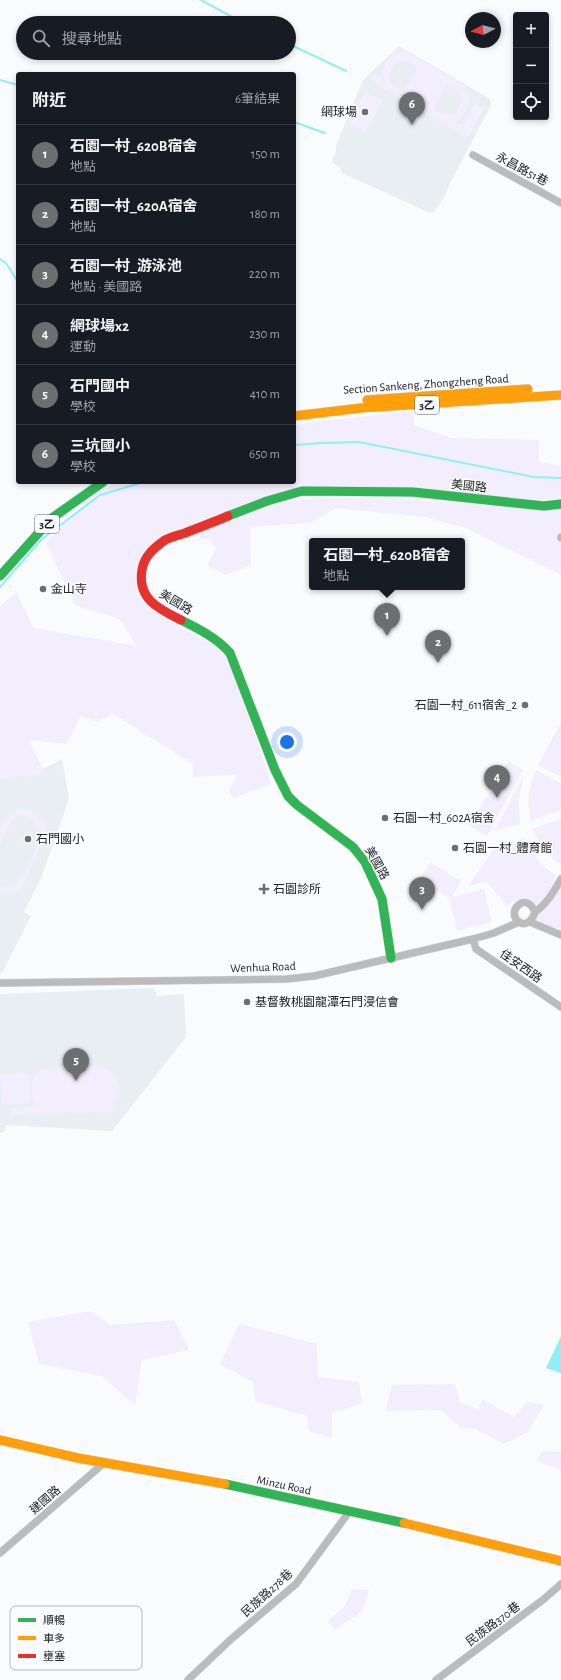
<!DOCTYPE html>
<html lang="zh-TW">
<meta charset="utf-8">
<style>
:root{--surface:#171b24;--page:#20242c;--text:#f1f3f6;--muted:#9ea1a6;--line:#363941;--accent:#6d6e6f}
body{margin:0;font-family:"Alegreya Sans","Noto Sans TC",sans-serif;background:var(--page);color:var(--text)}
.controls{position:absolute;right:12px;top:12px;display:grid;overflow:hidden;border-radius:4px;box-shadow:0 2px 6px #0003}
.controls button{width:36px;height:36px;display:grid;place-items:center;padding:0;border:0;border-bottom:1px solid var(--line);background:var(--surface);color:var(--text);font:20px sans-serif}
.compass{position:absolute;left:465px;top:12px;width:36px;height:36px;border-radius:50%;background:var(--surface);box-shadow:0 2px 6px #0003;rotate:263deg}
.you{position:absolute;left:287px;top:742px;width:14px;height:14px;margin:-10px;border:3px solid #fff;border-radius:50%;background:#1a73e8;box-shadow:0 0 0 6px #1a73e833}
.badge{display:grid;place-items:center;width:26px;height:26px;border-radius:50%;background:var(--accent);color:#fff;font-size:13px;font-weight:700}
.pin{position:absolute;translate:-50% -33px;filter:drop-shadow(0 1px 2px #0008)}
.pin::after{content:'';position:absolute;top:21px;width:14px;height:12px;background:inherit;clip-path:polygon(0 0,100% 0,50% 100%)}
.popup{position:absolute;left:309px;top:538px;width:156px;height:52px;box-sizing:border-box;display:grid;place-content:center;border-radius:4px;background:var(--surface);filter:drop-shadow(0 1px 3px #0005);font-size:13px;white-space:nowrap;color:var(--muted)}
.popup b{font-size:15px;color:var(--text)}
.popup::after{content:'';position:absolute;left:50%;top:100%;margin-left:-8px;border:8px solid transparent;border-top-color:var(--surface)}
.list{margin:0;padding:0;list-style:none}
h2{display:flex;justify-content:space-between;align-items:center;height:52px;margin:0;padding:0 16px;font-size:17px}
h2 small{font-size:13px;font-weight:400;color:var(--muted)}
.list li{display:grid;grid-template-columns:26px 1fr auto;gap:12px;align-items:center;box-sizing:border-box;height:60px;padding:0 16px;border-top:1px solid var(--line)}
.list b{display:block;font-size:15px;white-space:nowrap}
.list p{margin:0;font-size:13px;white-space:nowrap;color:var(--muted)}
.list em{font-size:13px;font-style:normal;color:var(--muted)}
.icon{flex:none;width:22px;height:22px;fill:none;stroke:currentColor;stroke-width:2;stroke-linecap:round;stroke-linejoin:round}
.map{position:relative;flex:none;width:561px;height:1680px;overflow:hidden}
.search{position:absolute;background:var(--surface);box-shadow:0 2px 6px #0003;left:16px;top:16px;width:280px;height:44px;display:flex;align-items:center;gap:10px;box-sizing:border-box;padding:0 14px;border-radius:22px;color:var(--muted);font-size:15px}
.panel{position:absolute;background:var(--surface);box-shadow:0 2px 6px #0003;left:16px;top:72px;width:280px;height:412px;border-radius:4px}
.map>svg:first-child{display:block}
</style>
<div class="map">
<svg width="561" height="1680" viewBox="0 0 561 1680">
<rect width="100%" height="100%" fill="#fafbfd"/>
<g fill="#e9eef3">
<polygon points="399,46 490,99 491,105 447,189 448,190 435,211 430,213 342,173 340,168 332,162 336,152 336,146 363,80"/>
<polygon points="62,759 69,799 41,878 24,912 31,916 2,973 0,973 0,775 43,769"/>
<polygon points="153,988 158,996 184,994 186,1037 112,1131 6,1125 3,1133 0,1133 0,994"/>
</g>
<g fill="#f3eefd" fill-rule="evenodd">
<path d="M406,51L465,86C475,99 467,114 456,122L463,126L475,103L484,108L468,138L460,134V131L459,133L370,80L374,73L382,78C384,63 391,52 406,51ZM402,61H407L417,68L404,91C400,90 395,88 392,85C385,76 393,64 402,61ZM447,85L459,91C463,99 461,105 456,113C446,116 441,114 433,108Z"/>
<polygon points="366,91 383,101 365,132 348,122"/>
<polygon points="414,411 414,425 451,438 539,440 539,462 561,466 561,499 518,500 348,488 263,498 161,538 136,578 138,594 167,620 224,651 255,733 271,784 233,798 229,790 237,775 193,777 193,764 113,714 97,722 81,716 66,744 29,740 45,774 0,780 0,606 16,592 34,628 137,646 120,619 75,605 46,543 97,491 121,482 294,482 294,426 311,422"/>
<polygon points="379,497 493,506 561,508 561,575 466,528 425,517 336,508 311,523 251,527 250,546 251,565 225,575 207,565 216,548 209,539 201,539 196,531 279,503 313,498"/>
<polygon points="561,723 561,777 538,765"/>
<polygon points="508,761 523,770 487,836 469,826"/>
<path d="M536,770L561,783V810L531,821C526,801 528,788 536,770Z"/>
<polygon points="524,775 519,799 520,824 494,831"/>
<path d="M19,809H26L38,813L44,819L46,833L21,890C14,894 8,895 0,893V887H7L16,885C24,874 39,847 39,834C39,820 25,812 13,820C7,824 3,838 0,844C0,824 0,818 19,809Z"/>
<path d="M561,819V865C547,855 540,844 532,829Z"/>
<path d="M525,838C534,855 540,864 556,876C552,885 545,903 535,906L532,900C522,899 513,897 508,907L486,881L468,886L494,849Z"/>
<polygon points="430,862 461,881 452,897 484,889 492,922 457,931 449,898 419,880"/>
<polygon points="561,883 561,931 533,919"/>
<path d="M100,1066C117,1071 126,1091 113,1105H116V1112L11,1115V1108L37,1107L32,1098L31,1086L35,1075L44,1068Z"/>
<polygon points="29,1073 30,1103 2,1105 0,1074"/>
<polygon points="90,1311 111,1325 174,1320 189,1350 142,1360 135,1405 102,1376 39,1364 28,1322"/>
<polygon points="239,1324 317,1344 318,1377 359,1382 362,1403 332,1413 332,1438 309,1431 307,1416 255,1401 253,1382 220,1364"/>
<polygon points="455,1384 460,1402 479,1409 482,1399 514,1417 527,1402 544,1405 528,1432 504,1444 476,1429 461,1428 441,1410 385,1411 392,1385"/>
<polygon points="542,1451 561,1452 561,1470 536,1461"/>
<polygon points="352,1589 369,1590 362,1611 335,1630 328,1621 345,1606"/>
</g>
<polygon fill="#90eef7" points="561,1336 561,1373 546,1368"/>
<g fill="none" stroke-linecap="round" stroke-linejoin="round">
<g stroke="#90eef7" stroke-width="2">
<polyline points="201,0 243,23"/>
<polyline points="289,44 346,71"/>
<polyline points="0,80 18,85"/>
<polyline points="294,122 325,133"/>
<polyline points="0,259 6,263 18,282"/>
<polyline points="294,445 321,443 359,442 534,477 561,478"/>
<polyline points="0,587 42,539 100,495 144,482"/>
</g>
<g stroke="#d8d8d9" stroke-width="8">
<g id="street">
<polyline points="473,155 561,203"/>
<polyline points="561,537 561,538"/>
<path d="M535,912C526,890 505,912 519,922C527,927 533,919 535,912C547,904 554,891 561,879"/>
<polyline points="530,922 561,935"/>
<polyline points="473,939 476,949 561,1007"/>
<polyline points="0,983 287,979 314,976 473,939 494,933 519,922"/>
<polyline points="0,1553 104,1463"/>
<polyline points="188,1680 229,1641 296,1584 349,1512"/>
<polyline points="436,1680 544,1599 561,1584"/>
</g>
</g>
<g stroke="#d8d8d9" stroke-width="10">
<g id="fast">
<polyline points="228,516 267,501 302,491 413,492 544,506 561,504"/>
<polyline points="0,576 52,518 103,482"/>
<path d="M181,620C199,629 217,638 230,653L275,770L288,796L297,805L353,847L365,862L382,899L391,958"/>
<polyline points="225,1484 404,1523"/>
</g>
</g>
<g stroke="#d8d8d9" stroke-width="10">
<g id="slow">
<polyline points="367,400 528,389"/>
<polyline points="294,416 361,408 561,395"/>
<polyline points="0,1440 78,1458 225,1484"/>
<polyline points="404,1523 561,1561"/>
</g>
</g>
<g stroke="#d8d8d9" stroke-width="10">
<path id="jam" d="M181,620C159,609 137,599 142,570C144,556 154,548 165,540C171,537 179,535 185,533C200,527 214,522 228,516"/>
</g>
<use href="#street" stroke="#bbbbbc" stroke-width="7"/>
<use href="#fast" stroke="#30b455" stroke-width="9"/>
<use href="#slow" stroke="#ff9f0a" stroke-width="9"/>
<use href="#jam" stroke="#e5322d" stroke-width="9"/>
</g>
<g fill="#6d6e6f" stroke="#f9fbfe" stroke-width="1.5">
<circle cx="365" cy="112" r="4"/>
<circle cx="43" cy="589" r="4"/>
<circle cx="525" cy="705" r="4"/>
<circle cx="385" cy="818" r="4"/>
<circle cx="28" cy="839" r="4"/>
<circle cx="455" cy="848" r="4"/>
<path d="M262 883h4v4h4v4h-4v4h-4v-4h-4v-4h4z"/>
<circle cx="247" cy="1002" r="4"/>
</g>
<g text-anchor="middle" stroke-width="3" stroke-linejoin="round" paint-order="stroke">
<g fill="#f9fbfe" stroke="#626365" stroke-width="1">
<rect x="415" y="396" width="24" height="18" rx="3"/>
<rect x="35" y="515" width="24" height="18" rx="3"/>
</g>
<g font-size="11" font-weight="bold" fill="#212223">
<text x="427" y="409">3乙</text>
<text x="47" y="528">3乙</text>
</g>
<g font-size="12" fill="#212223" stroke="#f9fbfe" text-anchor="start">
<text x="357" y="116" text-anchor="end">網球場</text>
<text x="51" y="593">金山寺</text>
<text x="517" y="709" text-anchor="end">石園一村_611宿舍_2</text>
<text x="393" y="822">石園一村_602A宿舍</text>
<text x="36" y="843">石門國小</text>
<text x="463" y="852">石園一村_體育館</text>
<text x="273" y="893">石園診所</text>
<text x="255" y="1006">基督教桃園龍潭石門浸信會</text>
</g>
<g font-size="12" fill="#212223" stroke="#f9fbfe">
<text transform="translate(522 169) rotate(28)" y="4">永昌路51巷</text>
<text transform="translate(426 384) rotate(-4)" y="4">Section Sankeng, Zhongzheng Road</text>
<text transform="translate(469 486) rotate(6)" y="4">美國路</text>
<text transform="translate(176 602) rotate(31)" y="4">美國路</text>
<text transform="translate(377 863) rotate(61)" y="4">美國路</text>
<text transform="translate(521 966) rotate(35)" y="4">佳安西路</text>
<text transform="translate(263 967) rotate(-2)" y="4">Wenhua Road</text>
<text transform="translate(284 1485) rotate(12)" y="4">Minzu Road</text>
<text transform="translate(45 1500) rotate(-41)" y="4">建國路</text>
<text transform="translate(267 1593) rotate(-42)" y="4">民族路278巷</text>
<text transform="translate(493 1624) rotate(-37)" y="4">民族路370巷</text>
</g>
</g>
<rect x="10" y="1606" width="132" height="64" rx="6" fill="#f9fbfe" stroke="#b8babc" stroke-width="1"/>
<rect x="18" y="1618" width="18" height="4" fill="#30b455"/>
<rect x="18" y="1636" width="18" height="4" fill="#ff9f0a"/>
<rect x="18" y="1654" width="18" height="4" fill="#e5322d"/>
<g font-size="11" fill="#212223">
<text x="43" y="1624">順暢</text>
<text x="43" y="1642">車多</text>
<text x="43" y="1660">壅塞</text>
</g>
</svg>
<div class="controls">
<button>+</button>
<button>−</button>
<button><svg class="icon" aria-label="locate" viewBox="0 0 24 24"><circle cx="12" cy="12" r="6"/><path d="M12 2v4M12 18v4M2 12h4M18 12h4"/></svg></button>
</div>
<svg class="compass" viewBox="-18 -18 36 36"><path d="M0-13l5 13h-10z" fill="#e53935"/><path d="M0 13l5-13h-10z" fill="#9ea1a6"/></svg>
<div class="you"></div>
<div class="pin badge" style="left:387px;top:636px">1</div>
<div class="popup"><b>石園一村_620B宿舍</b>地點</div>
<div class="pin badge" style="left:438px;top:663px">2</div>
<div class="pin badge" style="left:422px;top:910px">3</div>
<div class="pin badge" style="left:497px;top:798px">4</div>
<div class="pin badge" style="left:76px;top:1081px">5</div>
<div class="pin badge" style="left:412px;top:125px">6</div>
<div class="search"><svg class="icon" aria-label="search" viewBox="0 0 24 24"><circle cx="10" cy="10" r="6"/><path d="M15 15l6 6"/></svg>搜尋地點</div>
<section class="panel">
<h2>附近<small>6筆結果</small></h2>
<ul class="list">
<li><span class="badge">1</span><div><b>石園一村_620B宿舍</b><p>地點</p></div><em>150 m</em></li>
<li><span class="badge">2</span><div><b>石園一村_620A宿舍</b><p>地點</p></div><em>180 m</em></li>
<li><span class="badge">3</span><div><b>石園一村_游泳池</b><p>地點 · 美國路</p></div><em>220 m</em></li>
<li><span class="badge">4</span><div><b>網球場x2</b><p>運動</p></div><em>230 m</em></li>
<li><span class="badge">5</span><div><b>石門國中</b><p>學校</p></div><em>410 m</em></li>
<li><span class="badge">6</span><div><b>三坑國小</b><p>學校</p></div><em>650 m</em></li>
</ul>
</section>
</div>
